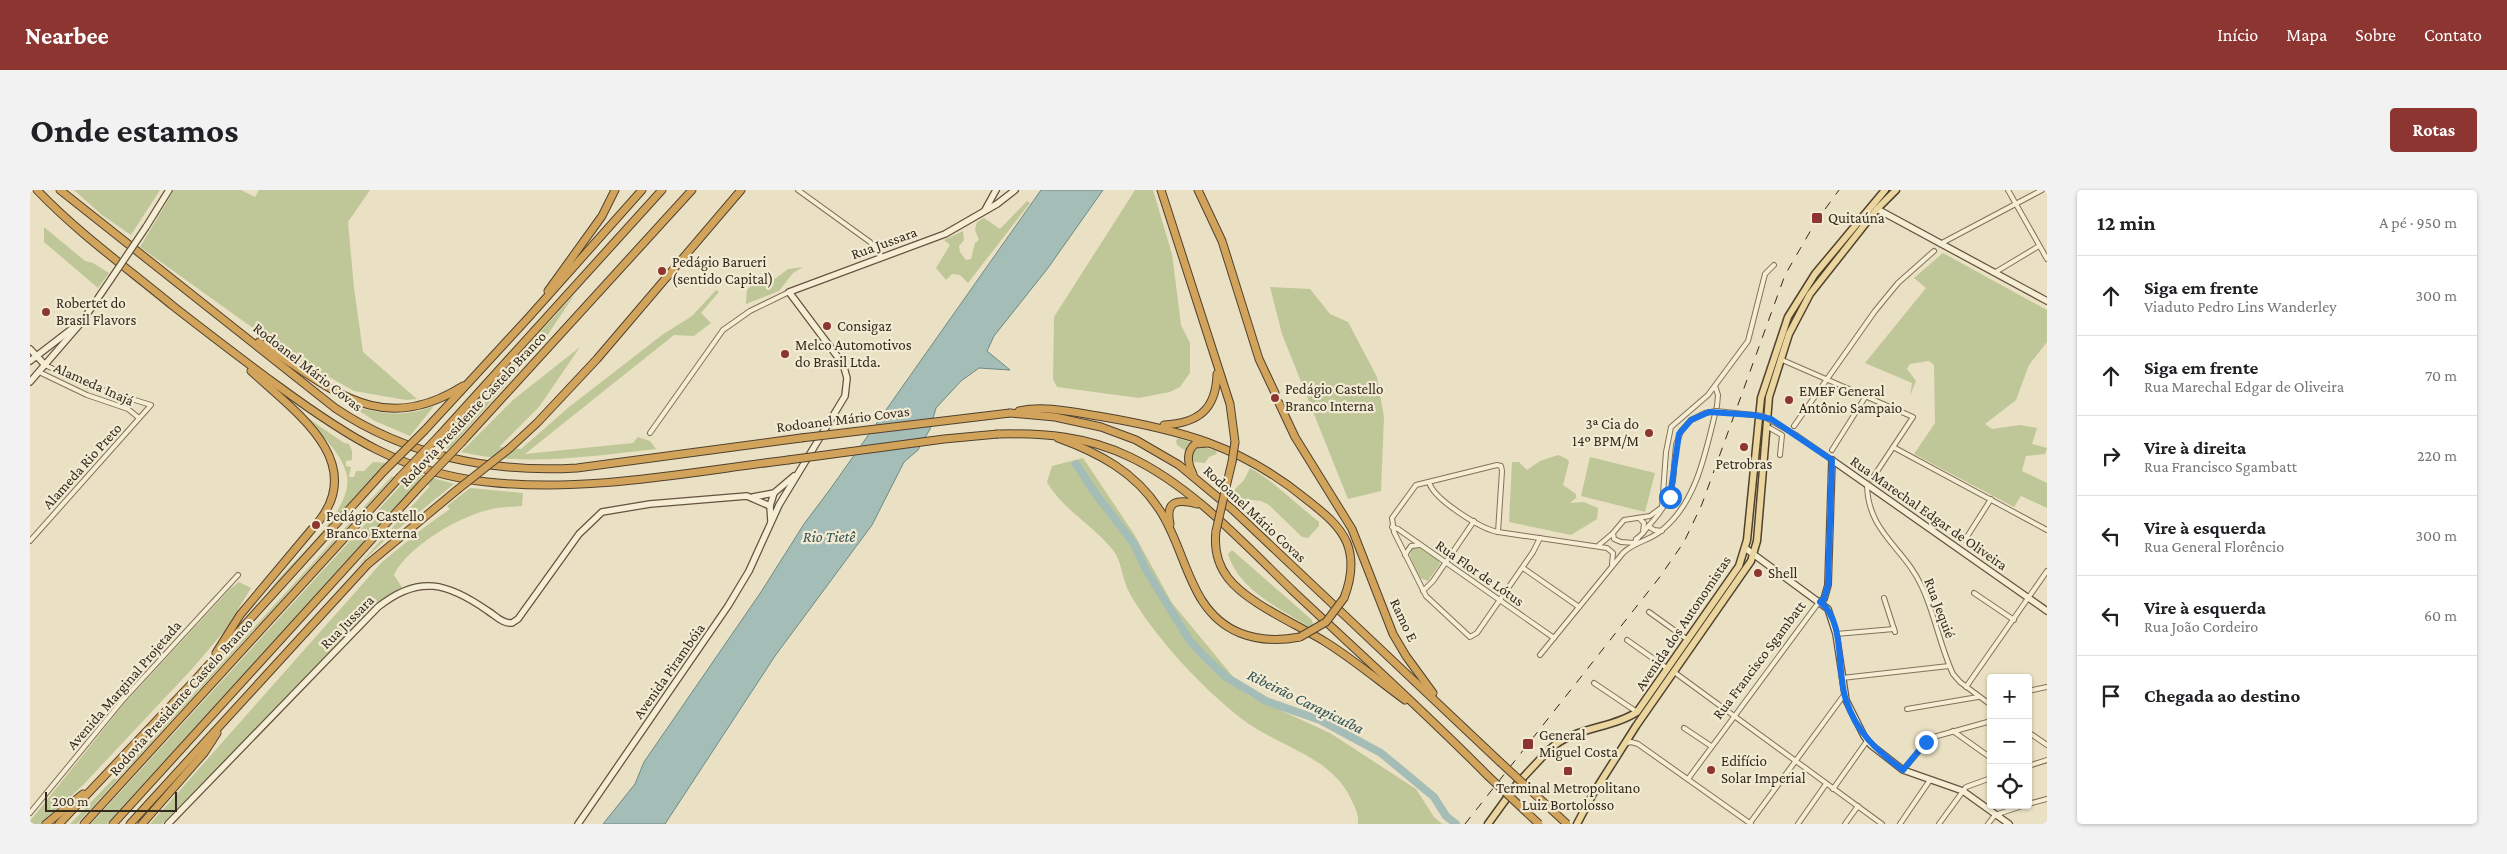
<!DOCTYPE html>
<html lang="pt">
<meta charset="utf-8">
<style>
:root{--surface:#fff;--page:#f2f2f2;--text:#202124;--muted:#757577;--line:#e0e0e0;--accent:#8c3531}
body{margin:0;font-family:"Crimson Pro",serif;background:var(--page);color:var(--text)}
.controls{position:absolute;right:15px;bottom:15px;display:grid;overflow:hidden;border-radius:5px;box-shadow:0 1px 4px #0004}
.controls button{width:45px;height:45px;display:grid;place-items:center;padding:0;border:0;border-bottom:1px solid var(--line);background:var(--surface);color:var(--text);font:25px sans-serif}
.scale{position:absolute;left:15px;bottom:12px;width:132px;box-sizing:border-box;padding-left:5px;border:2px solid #332a1e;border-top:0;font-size:14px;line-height:18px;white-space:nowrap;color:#332a1e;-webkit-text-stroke:4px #f2ead2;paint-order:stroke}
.stop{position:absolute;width:15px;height:15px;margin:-11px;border:4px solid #1a73e8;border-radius:50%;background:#fff}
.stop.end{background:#1a73e8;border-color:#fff;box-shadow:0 1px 5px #0008}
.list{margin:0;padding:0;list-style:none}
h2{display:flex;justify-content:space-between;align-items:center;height:65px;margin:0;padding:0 20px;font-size:21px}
h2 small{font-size:16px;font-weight:400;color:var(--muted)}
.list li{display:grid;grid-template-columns:32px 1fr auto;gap:15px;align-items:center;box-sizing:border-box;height:80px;padding:0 20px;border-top:1px solid var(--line)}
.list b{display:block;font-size:19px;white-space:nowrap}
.list p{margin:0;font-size:16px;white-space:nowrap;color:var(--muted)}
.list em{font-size:16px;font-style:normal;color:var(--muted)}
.icon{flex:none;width:28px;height:28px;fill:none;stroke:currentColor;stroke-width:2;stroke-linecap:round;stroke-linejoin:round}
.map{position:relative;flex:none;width:2017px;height:634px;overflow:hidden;border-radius:5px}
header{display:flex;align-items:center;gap:30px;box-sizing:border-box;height:70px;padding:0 25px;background:var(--accent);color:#fff}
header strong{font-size:24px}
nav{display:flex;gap:28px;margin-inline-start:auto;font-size:18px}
.intro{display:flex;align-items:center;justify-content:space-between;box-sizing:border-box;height:120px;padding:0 30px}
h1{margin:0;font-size:35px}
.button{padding:12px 22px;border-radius:5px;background:var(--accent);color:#fff;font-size:18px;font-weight:700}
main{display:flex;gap:30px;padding:0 30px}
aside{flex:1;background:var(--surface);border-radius:5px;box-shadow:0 1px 4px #0004}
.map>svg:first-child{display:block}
</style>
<header>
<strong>Nearbee</strong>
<nav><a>Início</a><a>Mapa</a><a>Sobre</a><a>Contato</a></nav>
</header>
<div class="intro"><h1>Onde estamos</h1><a class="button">Rotas</a></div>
<main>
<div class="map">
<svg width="2017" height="634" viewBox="0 0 2017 634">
<rect width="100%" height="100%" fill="#eae0c3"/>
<g fill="#bfc798">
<polygon points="44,0 130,0 101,45 72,25"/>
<polygon points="144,0 211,0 225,7 229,0 340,0 318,32 324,98 333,162 387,209 376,210 324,201 262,166 110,57"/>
<polygon points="1105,0 1123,0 1142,64 1151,135 1160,153 1160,183 1150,197 1140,202 1109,208 1027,197 1023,189 1024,127"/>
<polygon points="997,11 1000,13 938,93 930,85 922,84 916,90 906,78 920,55 914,50 933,41 934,50 929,56 930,62 936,70 941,69 945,53 949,50 945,40 947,32 954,28 970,39"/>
<polygon points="14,37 55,71 63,73 79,83 68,98 14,52"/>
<polygon points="1913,63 2017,120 2017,152 1999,175 1986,210 1955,234 1962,239 1990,235 2007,238 2002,254 2017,258 2015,264 1996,266 1992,281 2017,293 2017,318 1991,306 1984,317 1884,264 1905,233 1904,175 1899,171 1880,174 1877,179 1886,191 1880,206 1882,193 1835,173 1896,98 1884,88"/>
<polygon points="773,77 763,83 749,101 716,114 717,100 726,90 742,91 758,79"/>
<polygon points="1240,97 1280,99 1300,124 1318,132 1347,187 1354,227 1351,301 1318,309 1252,144"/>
<path d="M686,100L689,102L671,123L681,133L664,146L644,145L495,264L603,253L608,247L620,251L626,259C562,266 494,277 431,262L483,210L550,157L509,217L469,257L491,259L539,217L632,145L662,126Z"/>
<polygon points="545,104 510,156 419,259 406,256"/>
<path d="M315,212C345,225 374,228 404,216L380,246L345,231Z"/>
<path d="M275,226L314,253L319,254L322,261V270L316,271V276L321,277L319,287H324L326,281H334L343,272L357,273L237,404C257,373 328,321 316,282C310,261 289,243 275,226Z"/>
<polygon points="1148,248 1186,261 1187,264 1179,267 1175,273 1164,272 1156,261 1147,255 1146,251"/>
<polygon points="1528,265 1537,269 1539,272 1533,295 1546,304 1546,308 1540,313 1554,312 1568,318 1567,329 1541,345 1479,332 1482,272 1489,272 1497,280 1510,271"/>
<polygon points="1560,267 1625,283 1615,322 1551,306"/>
<path d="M1053,268L1104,344L1142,413L1219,506L1300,543L1386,599L1404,627L1412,634H1328C1329,624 1325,618 1321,609C1302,568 1254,558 1219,534C1179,506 1122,445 1099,402C1092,390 1092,371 1083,360C1064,336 1031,318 1017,292L1022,276Z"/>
<path d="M1220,278C1245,292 1266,314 1289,332V336L1278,348L1272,347L1239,315L1231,311L1205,308L1202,302L1214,290Z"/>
<polygon points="383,282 424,294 357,348 324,380 400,296 390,291 77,634 61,634"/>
<polygon points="362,286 363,287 47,634 40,634 138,532"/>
<path d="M440,298L493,303L492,316C481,317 469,317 458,320C428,327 377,357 364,385L373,399L359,405L347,415L132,634H120L352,372L396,336L420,319L417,316Z"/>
<polygon points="1388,357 1408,370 1410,374 1398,391 1390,388 1380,366 1382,358"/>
<path d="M1202,360L1282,430L1283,435L1279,437C1249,418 1209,400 1198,364Z"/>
<polygon points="209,392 221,398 196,439 161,480 53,595 11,634 0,634 0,631 94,514 200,399"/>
</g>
<polygon fill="#a5bdb7" stroke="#6d8a84" points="1011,0 1073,0 1018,78 964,146 957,161 980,180 949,178 931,191 906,218 900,239 888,260 874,272 842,335 745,466 635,634 573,634 605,594 614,572 731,402 774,334 801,298"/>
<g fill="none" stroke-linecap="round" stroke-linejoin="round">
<polyline stroke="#a5bdb7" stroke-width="8" points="1046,274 1065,303 1104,354 1116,380 1160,451 1175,467 1196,487 1236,511 1290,530 1351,563 1404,607 1416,626 1426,634"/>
<g stroke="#82725b" stroke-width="6">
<g id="street">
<polyline points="768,0 840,52 852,67"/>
<polyline points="1978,0 2017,69"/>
<polyline points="1910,54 2012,0"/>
<polyline points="1964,83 2009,56"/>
<polyline points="1750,169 1883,227 1842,289"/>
<polyline points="9,182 57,205 98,219 109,228"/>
<polyline points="1736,236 1752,245 1750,265"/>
<polyline points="1764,236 1845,121 1868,93 1904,61"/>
<polyline points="620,243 693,140 720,121 759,102"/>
<polyline points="1766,245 1802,270"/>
<polyline points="1863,257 2017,340"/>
<polyline points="1802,260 1836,206"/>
<path d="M1399,292C1403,309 1451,339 1468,342L1577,358L1583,363L1582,374"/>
<path d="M1837,295C1838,343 1874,357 1892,397C1905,425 1910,456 1923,484L1930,492L1961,515"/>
<polyline points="1632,318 1636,262 1641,237 1678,205 1718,151 1735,84 1744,75"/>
<polyline points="1609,328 1614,333 1613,343"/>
<polyline points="1618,336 1624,340 1632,341"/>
<polyline points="1362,337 1368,339 1524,448"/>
<polyline points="1468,342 1472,281 1471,276 1467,275 1386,295 1362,328 1364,342 1396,406 1440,447 1447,443 1503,362 1510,348"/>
<polyline points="1608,348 1604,353 1591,352 1584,349 1583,343 1594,330 1620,326 1635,315"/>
<path d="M1606,349C1614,344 1616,338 1622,332C1637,315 1644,300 1644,277"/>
<polyline points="1935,350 1961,309"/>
<polyline points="0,351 121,215 59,196 15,175"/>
<polyline points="1569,355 1582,344"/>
<polyline points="1375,365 1381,356 1390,355"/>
<polyline points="1493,378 1549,417"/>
<polyline points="1393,401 1403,391 1444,331"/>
<polyline points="1944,403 1984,430"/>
<polyline points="1854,408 1865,442"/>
<polyline points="1619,422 1658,450"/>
<polyline points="1806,444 1864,439"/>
<polyline points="1597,450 1638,479"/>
<path d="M1510,465L1593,363C1605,351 1620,351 1632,340C1668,311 1676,259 1687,216L1688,205L1685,196"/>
<polyline points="1644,482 1852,634"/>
<polyline points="1812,488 1919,476"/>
<polyline points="1564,493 1607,522"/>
<polyline points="1936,497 2017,381"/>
<polyline points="1998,501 2017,497"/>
<polyline points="1877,519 1948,507"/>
<polyline points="1654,538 1681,556"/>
<polyline points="1923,541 1961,568"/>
<polyline points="1998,542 2017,555"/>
<polyline points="1594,554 1601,552 1608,554 1721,634"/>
<polyline points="1998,576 2017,570"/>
<polyline points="1873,580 1900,548 1961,531"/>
<polyline points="1658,589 1789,412"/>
<polyline points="1803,599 1837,551"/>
<polyline points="1998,614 2017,609"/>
<polyline points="0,623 92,511 208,385"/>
<polyline points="1720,633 1814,505"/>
<polyline points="1768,634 1796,594"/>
<polyline points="1815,634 1828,616"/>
<polyline points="1870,634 1900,590"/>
<polyline points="1909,634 1936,597 1961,588"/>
<polyline points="1958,634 1965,625 1995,615"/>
</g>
</g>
<g stroke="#64533f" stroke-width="8">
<g id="secondary">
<polyline points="1847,19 2017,111"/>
<polyline points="955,20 966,0"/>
<polyline points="116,37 139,0"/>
<polyline points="0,159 15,175"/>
<polyline points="0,171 43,138"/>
<polyline points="0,192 51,133 81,89"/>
<polyline points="1802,270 2017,421"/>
<polyline points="723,307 744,303 764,286"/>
<polyline points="741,331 740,316 744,303"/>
<polyline points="1715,358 1798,419 1806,444 1816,510 1834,546 1841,555 1873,580 1933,601 1979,634"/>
<polyline points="1790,412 1794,409 1798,395 1802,270"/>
<path d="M138,634L348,417C389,384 418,393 458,421C466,426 473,434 482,433L488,429L549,344L572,322L620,314L717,306L740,316"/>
<polyline points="548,634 698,416 719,381 749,315 815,206 817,188 813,174 759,102 915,44 967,14 985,0"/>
</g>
</g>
<g stroke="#50412f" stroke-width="9">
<g id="primary">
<path d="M1520,559C1544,537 1581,539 1607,522L1709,376L1717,350L1731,208L1758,127L1785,84L1855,0"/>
<polyline points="1568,596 1606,536 1721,371 1727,351 1739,207 1759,144 1780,104 1847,19 1866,0"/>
<polyline points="1458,634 1487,594 1515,564"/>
<polyline points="1547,634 1564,602"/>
</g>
</g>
<g stroke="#50412f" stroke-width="9">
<g id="highway">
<path d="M7,0C48,43 97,78 143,116C179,144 214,171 251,198C318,247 373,283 457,292C557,303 659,282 758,270"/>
<path d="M30,0L305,218C376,266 463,283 547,278L771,248"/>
<polyline points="1131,0 1200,214 1205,252"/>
<polyline points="1168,0 1192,51 1229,169 1245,203"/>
<polyline points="518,101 572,26 585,0"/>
<path d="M229,152C300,197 349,249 433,196"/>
<path d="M221,181C263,220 337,270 289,331"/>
<polyline points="1249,213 1265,247 1322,339 1363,444 1376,466 1403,503"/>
<path d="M989,221C1014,215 1043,222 1068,226C1150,240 1210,255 1276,309C1291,321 1309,334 1317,353C1324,371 1321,390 1314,408"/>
<polyline points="980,223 1025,227 1071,237 1106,250 1149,275 1203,320 1470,572"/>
<path d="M1134,235C1168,233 1186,220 1187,184"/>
<polyline points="395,240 499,127 612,0"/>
<path d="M968,244C1014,243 1057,246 1100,267C1163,297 1213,353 1263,401C1328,462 1395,522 1458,586"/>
<polyline points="409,246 632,0"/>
<path d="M1028,248C1069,263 1105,282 1129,319C1157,360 1158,422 1210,443C1230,451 1249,451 1270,447"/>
<polyline points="432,252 662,0"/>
<polyline points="480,258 507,233 567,169 711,0"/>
<path d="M1163,284C1158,274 1155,263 1165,254L1178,253"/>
<polyline points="1196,297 1202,272"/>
<path d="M1140,334C1135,310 1148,309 1167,314"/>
<path d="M1186,341C1184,358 1188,375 1198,388C1218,414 1269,435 1297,453C1324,470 1349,491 1375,510"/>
<polyline points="186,463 210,425 282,339"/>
<polyline points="16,634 53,604"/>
<polyline points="29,634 164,491 354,281"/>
<polyline points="54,634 369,288"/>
<polyline points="83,634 392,294"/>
<polyline points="100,634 338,374 427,300"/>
<polyline points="112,634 174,563 187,543"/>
</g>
</g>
<use href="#street" stroke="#f5eed5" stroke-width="4"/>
<use href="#secondary" stroke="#f5eed5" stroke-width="5.5"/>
<use href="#primary" stroke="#ead69e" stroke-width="6"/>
<use href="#highway" stroke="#d2a45b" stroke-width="7"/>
<polyline stroke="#332a1e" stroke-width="1" stroke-dasharray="9 9" stroke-linecap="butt" points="1435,634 1629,388 1654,352 1672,314 1755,85 1785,33 1809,0"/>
<g stroke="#82725b" stroke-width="6" stroke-linecap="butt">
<polyline id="street-bridge" points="1644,277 1646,255 1651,241 1661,230 1675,223 1686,221 1733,226 1766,245"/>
</g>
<g stroke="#64533f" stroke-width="8" stroke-linecap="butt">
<polyline id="secondary-bridge" points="81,89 116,37"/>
</g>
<g stroke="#50412f" stroke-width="9" stroke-linecap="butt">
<g id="highway-bridge">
<polyline points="771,248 980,223"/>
<polyline points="758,270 914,249 968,244"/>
<polyline points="1202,272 1205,252"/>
<polyline points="354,281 395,240"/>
<polyline points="369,288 409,246"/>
<polyline points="392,294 432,252"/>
<polyline points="427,300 480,258"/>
<polyline points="1186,341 1196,297"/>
<polyline points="1270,447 1296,432 1314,408"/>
<polyline points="1470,572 1537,634"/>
<polyline points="1458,586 1509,634"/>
</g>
</g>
<use href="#street-bridge" stroke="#f5eed5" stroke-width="4"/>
<use href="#secondary-bridge" stroke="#f5eed5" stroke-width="5.5"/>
<use href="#highway-bridge" stroke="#d2a45b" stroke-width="7"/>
</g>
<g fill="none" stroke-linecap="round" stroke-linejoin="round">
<path stroke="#1a73e8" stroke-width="6" d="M1640,307L1649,244L1661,230L1679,222L1724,225L1741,229L1802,270L1798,395L1794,409L1790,412C1816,431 1806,482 1816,510C1826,542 1847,561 1873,580L1896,552"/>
</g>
<g fill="#8c3531" stroke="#f2ead2" stroke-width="2">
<rect x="1781" y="22" width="12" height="12" rx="2.5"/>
<circle cx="632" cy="81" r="5"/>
<circle cx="16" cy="122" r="5"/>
<circle cx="797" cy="136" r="5"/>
<circle cx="755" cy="164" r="5"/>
<circle cx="1245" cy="208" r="5"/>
<circle cx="1759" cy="210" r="5"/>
<circle cx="1619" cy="243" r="5"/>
<circle cx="1714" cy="257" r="5"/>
<circle cx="286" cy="335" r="5"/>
<circle cx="1728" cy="383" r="5"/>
<rect x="1492" y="548" width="12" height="12" rx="2.5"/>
<circle cx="1681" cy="580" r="5"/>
<rect x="1533" y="576" width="10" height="10" rx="2.5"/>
</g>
<g text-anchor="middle" stroke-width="4.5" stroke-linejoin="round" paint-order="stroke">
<g font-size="15" fill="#332a1e" stroke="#f2ead2" text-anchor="start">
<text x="1798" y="33">Quitaúna</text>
<text x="642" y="77">Pedágio Barueri<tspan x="642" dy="17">(sentido Capital)</tspan></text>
<text x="26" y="118">Robertet do<tspan x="26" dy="17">Brasil Flavors</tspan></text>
<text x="807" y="141">Consigaz</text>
<text x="765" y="160">Melco Automotivos<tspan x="765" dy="17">do Brasil Ltda.</tspan></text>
<text x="1255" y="204">Pedágio Castello<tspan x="1255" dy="17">Branco Interna</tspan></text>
<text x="1769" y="206">EMEF General<tspan x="1769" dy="17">Antônio Sampaio</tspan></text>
<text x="1609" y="239" text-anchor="end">3ª Cia do<tspan x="1609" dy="17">14º BPM/M</tspan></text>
<text x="1714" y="279" text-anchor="middle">Petrobras</text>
<text x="296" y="331">Pedágio Castello<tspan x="296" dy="17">Branco Externa</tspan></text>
<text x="1738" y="388">Shell</text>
<text x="1509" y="550">General<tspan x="1509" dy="17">Miguel Costa</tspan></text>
<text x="1691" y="576">Edifício<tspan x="1691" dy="17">Solar Imperial</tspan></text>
<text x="1538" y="603" text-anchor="middle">Terminal Metropolitano<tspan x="1538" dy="17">Luiz Bortolosso</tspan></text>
</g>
<g font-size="15" fill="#332a1e" stroke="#f2ead2">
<text transform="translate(854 53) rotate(-20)" y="5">Rua Jussara</text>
<text transform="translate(278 177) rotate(38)" y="5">Rodoanel Mário Covas</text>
<text transform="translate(64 194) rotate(24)" y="5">Alameda Inajá</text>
<text transform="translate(443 219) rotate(-47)" y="5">Rodovia Presidente Castelo Branco</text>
<text transform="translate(813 229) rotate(-7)" y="5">Rodoanel Mário Covas</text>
<text transform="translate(52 276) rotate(-48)" y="5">Alameda Rio Preto</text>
<text transform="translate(1899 323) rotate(35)" y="5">Rua Marechal Edgar de Oliveira</text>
<text transform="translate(1225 324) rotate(43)" y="5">Rodoanel Mário Covas</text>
<text transform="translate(1450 383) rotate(35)" y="5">Rua Flor de Lótus</text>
<text transform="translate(1910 418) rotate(69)" y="5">Rua Jequié</text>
<text transform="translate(1374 430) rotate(65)" y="5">Ramo E</text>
<text transform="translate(317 432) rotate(-45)" y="5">Rua Jussara</text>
<text transform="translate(1653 433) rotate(-56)" y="5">Avenida dos Autonomistas</text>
<text transform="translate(1729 470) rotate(-53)" y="5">Rua Francisco Sgambatt</text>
<text transform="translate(639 481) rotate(-55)" y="5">Avenida Pirambóia</text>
<text transform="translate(94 495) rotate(-49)" y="5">Avenida Marginal Projetada</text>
<text transform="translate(151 507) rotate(-48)" y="5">Rodovia Presidente Castelo Branco</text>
</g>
<g font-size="16" font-style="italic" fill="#2f5252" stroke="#f2ead2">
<text x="799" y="352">Rio Tietê</text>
<text transform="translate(1276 511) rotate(26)" y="6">Ribeirão Carapicuíba</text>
</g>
</g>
</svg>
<div class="controls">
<button>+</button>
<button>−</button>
<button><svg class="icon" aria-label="locate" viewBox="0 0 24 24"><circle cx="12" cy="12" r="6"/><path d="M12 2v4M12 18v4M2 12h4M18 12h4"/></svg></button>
</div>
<div class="scale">200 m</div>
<div class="stop" style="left:1640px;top:307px"></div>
<div class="stop end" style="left:1896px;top:552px"></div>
</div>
<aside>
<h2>12 min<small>A pé · 950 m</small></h2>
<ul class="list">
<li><svg class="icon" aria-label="ahead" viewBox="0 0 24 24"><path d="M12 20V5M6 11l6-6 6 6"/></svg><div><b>Siga em frente</b><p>Viaduto Pedro Lins Wanderley</p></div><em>300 m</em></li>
<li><svg class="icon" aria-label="ahead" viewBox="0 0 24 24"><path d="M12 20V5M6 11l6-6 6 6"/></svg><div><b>Siga em frente</b><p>Rua Marechal Edgar de Oliveira</p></div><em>70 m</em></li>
<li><svg class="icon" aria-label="right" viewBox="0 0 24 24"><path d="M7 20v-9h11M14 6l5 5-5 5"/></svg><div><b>Vire à direita</b><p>Rua Francisco Sgambatt</p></div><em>220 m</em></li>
<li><svg class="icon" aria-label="left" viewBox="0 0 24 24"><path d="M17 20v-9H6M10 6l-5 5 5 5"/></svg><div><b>Vire à esquerda</b><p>Rua General Florêncio</p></div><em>300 m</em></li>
<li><svg class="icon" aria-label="left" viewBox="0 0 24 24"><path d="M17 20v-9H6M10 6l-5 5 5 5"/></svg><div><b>Vire à esquerda</b><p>Rua João Cordeiro</p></div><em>60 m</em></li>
<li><svg class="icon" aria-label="arrive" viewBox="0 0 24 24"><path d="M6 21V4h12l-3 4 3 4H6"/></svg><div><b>Chegada ao destino</b></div></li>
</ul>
</aside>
</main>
